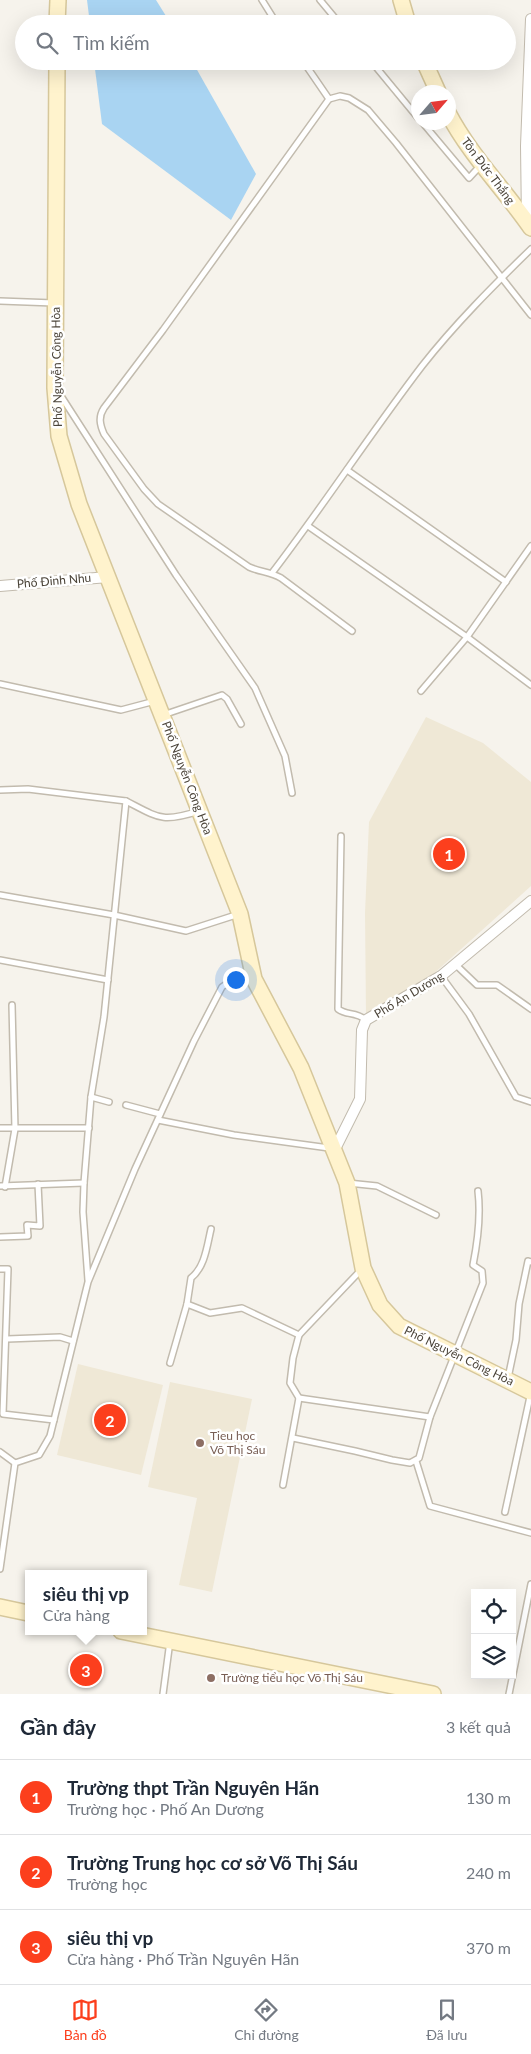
<!DOCTYPE html>
<html lang="vi">
<meta charset="utf-8">
<style>
:root{--surface:#fff;--page:#f2f2f3;--text:#1f2937;--muted:#747a83;--line:#e0e1e3;--accent:#fc3f1d}
body{margin:0;font-family:Lato,sans-serif;background:var(--page);color:var(--text)}
.controls{position:absolute;right:15px;bottom:15px;display:grid;overflow:hidden;border-radius:0px;box-shadow:0 5px 20px #0002}
.controls button{width:45px;height:45px;display:grid;place-items:center;padding:0;border:0;border-bottom:1px solid var(--line);background:var(--surface);color:var(--text);font:25px sans-serif}
.compass{position:absolute;left:411px;top:85px;width:45px;height:45px;border-radius:50%;background:var(--surface);box-shadow:0 5px 20px #0002;rotate:62deg}
.you{position:absolute;left:235px;top:979px;width:18px;height:18px;margin:-12px;border:4px solid #fff;border-radius:50%;background:#1a73e8;box-shadow:0 0 0 8px #1a73e833}
.badge{display:grid;place-items:center;width:32px;height:32px;border-radius:50%;background:var(--accent);color:#fff;font-size:16px;font-weight:700}
.pin{position:absolute;translate:-50% -50%;border:2px solid #fff;box-shadow:0 1px 5px #0006}
.popup{position:absolute;left:25px;top:1570px;width:122px;height:65px;box-sizing:border-box;display:grid;place-content:center;border-radius:0px;background:var(--surface);filter:drop-shadow(0 1px 4px #0005);font-size:16px;white-space:nowrap;color:var(--muted)}
.popup b{font-size:19px;color:var(--text)}
.popup::after{content:'';position:absolute;left:50%;top:100%;margin-left:-10px;border:10px solid transparent;border-top-color:var(--surface)}
.list{margin:0;padding:0;list-style:none}
h2{display:flex;justify-content:space-between;align-items:center;height:65px;margin:0;padding:0 20px;font-size:21px}
h2 small{font-size:16px;font-weight:400;color:var(--muted)}
.list li{display:grid;grid-template-columns:32px 1fr auto;gap:15px;align-items:center;box-sizing:border-box;height:75px;padding:0 20px;border-top:1px solid var(--line)}
.list b{display:block;font-size:19px;white-space:nowrap}
.list p{margin:0;font-size:16px;white-space:nowrap;color:var(--muted)}
.list em{font-size:16px;font-style:normal;color:var(--muted)}
.icon{flex:none;width:28px;height:28px;fill:none;stroke:currentColor;stroke-width:2;stroke-linecap:round;stroke-linejoin:round}
.map{position:relative;flex:none;width:531px;height:1694px;overflow:hidden}
.search{position:absolute;background:var(--surface);box-shadow:0 5px 20px #0002;left:15px;right:15px;top:15px;height:55px;display:flex;align-items:center;gap:12px;box-sizing:border-box;padding:0 18px;border-radius:28px;color:var(--muted);font-size:19px}
.sheet{height:290px;background:var(--surface)}
nav{display:flex;justify-content:space-around;align-items:center;box-sizing:border-box;height:70px;border-top:1px solid var(--line);background:var(--surface);font-size:14px;color:var(--muted)}
nav a{display:grid;justify-items:center;gap:2px}
nav .on{color:var(--accent)}
.map>svg:first-child{display:block}
</style>
<div class="map">
<svg width="531" height="1694" viewBox="0 0 531 1694">
<rect width="100%" height="100%" fill="#f6f3ec"/>
<g fill="#efe8d6">
<polygon points="426,717 483,743 531,782 531,886 430,977 366,1015 365,913 369,822"/>
<polygon points="78,1364 163,1385 141,1475 57,1455"/>
<polygon points="170,1382 252,1399 212,1592 179,1585 197,1498 148,1487"/>
</g>
<g fill="#a9d4f2">
<polygon points="87,0 156,0 171,24 90,24"/>
<polygon points="94,61 192,61 256,174 231,220 102,124"/>
</g>
<g fill="none" stroke-linecap="round" stroke-linejoin="round">
<g stroke="#c2bbae" stroke-width="8">
<g id="lane">
<polyline points="262,0 277,24"/>
<polyline points="320,0 340,24"/>
<polyline points="303,61 329,99 340,96 349,98 368,110 396,143 531,315"/>
<polyline points="371,61 418,118"/>
<path d="M329,99L163,330L104,408C98,417 100,425 104,434L144,489L158,504L249,567C260,572 271,572 281,578L352,631"/>
<polyline points="422,122 469,178 481,165"/>
<polyline points="0,301 54,303"/>
<polyline points="61,396 176,575 255,688 285,756 292,793"/>
<polyline points="347,470 506,582"/>
<polyline points="308,526 467,637 531,685"/>
<path d="M272,573C324,505 370,434 422,366C455,324 493,286 531,249"/>
<polyline points="0,684 121,710 155,701"/>
<polyline points="421,691 467,637 531,546"/>
<polyline points="163,715 222,695 227,699 241,724"/>
<polyline points="0,790 28,789 126,801"/>
<path d="M341,836L338,1009C347,1016 355,1011 366,1020"/>
<polyline points="0,895 114,915 186,931 239,914"/>
<polyline points="0,960 108,980"/>
<polyline points="456,965 477,985 497,985 531,1009"/>
<polyline points="441,976 469,1014 516,1097 531,1102"/>
<polyline points="91,1097 109,1102"/>
<polyline points="126,1105 160,1114"/>
<polyline points="158,1120 234,1135 329,1148"/>
<polyline points="0,1128 89,1128"/>
<polyline points="348,1183 377,1186 436,1215"/>
<polyline points="0,1186 84,1183"/>
<polyline points="5,1187 15,1129 12,1005"/>
<polyline points="0,1237 28,1236 27,1225 40,1226 38,1184"/>
<polyline points="0,1269 8,1269 3,1414 54,1420"/>
<path d="M88,1280L83,1212L84,1183L91,1097L104,1017L126,801C159,818 162,823 199,811"/>
<polyline points="187,1304 210,1313 242,1308 299,1335 361,1270"/>
<polyline points="7,1339 60,1337 73,1341"/>
<path d="M170,1363L187,1304L191,1278C205,1267 207,1246 211,1229"/>
<polyline points="508,1378 516,1340 519,1304 528,1261 531,1262"/>
<polyline points="299,1398 430,1417"/>
<path d="M293,1438L355,1451L392,1460L410,1463L419,1458L430,1417L483,1283L482,1271L473,1265C478,1240 481,1216 478,1191"/>
<polyline points="0,1452 15,1463"/>
<polyline points="416,1461 430,1506 531,1533"/>
<polyline points="283,1485 299,1398 290,1383 293,1358 299,1335"/>
<polyline points="505,1512 531,1392"/>
<polyline points="0,1569 15,1463 39,1455 50,1436 88,1282 135,1169 194,1041 222,987 232,980 251,979"/>
<polyline points="163,1694 170,1641"/>
<polyline points="509,1694 531,1584"/>
</g>
</g>
<g stroke="#c2bbae" stroke-width="12">
<g id="street">
<polyline points="527,221 526,146 531,19"/>
<polyline points="0,586 108,577"/>
<polyline points="335,1149 360,1099 362,1030 366,1020 441,976 531,901"/>
</g>
</g>
<g stroke="#d6c79b" stroke-width="18">
<g id="secondary">
<polyline points="401,0 408,24"/>
<polyline points="57,24 58,0"/>
<polyline points="57,61 55,388 59,436 79,504 240,914 254,979 301,1068 347,1183 363,1268 380,1305 399,1326 531,1392"/>
<polyline points="424,61 438,92"/>
<path d="M448,113C470,155 504,189 531,228"/>
<polyline points="0,1607 28,1613"/>
<polyline points="121,1631 433,1694"/>
</g>
</g>
<use href="#lane" stroke="#fff" stroke-width="5"/>
<use href="#street" stroke="#fff" stroke-width="10"/>
<use href="#secondary" stroke="#fff3cd" stroke-width="15"/>
</g>
<g fill="#8d6e63" stroke="#fff" stroke-width="2">
<circle cx="200" cy="1443" r="5"/>
<circle cx="211" cy="1678" r="5"/>
</g>
<g text-anchor="middle" stroke-width="5" stroke-linejoin="round" paint-order="stroke">
<g font-size="12" fill="#4b4439" stroke="#fff">
<text transform="translate(488 171) rotate(53)" y="4">Tôn Đức Thắng</text>
<text transform="translate(57 367) rotate(-91)" y="4">Phố Nguyễn Công Hòa</text>
<text transform="translate(54 581) rotate(-5)" y="4">Phố Đinh Nhu</text>
<text transform="translate(187 778) rotate(69)" y="4">Phố Nguyễn Công Hòa</text>
<text transform="translate(409 995) rotate(-31)" y="4">Phố An Dương</text>
<text transform="translate(459 1356) rotate(26)" y="4">Phố Nguyễn Công Hòa</text>
</g>
<g font-size="12" fill="#785e54" stroke="#fff" text-anchor="start">
<text x="210" y="1440">Tieu học<tspan x="210" dy="14">Võ Thị Sáu</tspan></text>
<text x="221" y="1682">Trường tiểu học Võ Thị Sáu</text>
</g>
</g>
</svg>
<div class="controls">
<button><svg class="icon" aria-label="locate" viewBox="0 0 24 24"><circle cx="12" cy="12" r="6"/><path d="M12 2v4M12 18v4M2 12h4M18 12h4"/></svg></button>
<button><svg class="icon" aria-label="layers" viewBox="0 0 24 24"><path d="M12 4l9 5-9 5-9-5zM3 14l9 5 9-5"/></svg></button>
</div>
<svg class="compass" viewBox="-18 -18 36 36"><path d="M0-13l5 13h-10z" fill="#e53935"/><path d="M0 13l5-13h-10z" fill="#747a83"/></svg>
<div class="you"></div>
<div class="pin badge" style="left:449px;top:854px">1</div>
<div class="pin badge" style="left:110px;top:1420px">2</div>
<div class="pin badge" style="left:86px;top:1670px">3</div>
<div class="popup"><b>siêu thị vp</b>Cửa hàng</div>
<div class="search"><svg class="icon" aria-label="search" viewBox="0 0 24 24"><circle cx="10" cy="10" r="6"/><path d="M15 15l6 6"/></svg>Tìm kiếm</div>
</div>
<section class="sheet">
<h2>Gần đây<small>3 kết quả</small></h2>
<ul class="list">
<li><span class="badge">1</span><div><b>Trường thpt Trần Nguyên Hãn</b><p>Trường học · Phố An Dương</p></div><em>130 m</em></li>
<li><span class="badge">2</span><div><b>Trường Trung học cơ sở Võ Thị Sáu</b><p>Trường học</p></div><em>240 m</em></li>
<li><span class="badge">3</span><div><b>siêu thị vp</b><p>Cửa hàng · Phố Trần Nguyên Hãn</p></div><em>370 m</em></li>
</ul>
</section>
<nav>
<a class="on"><svg class="icon" aria-label="map" viewBox="0 0 24 24"><path d="M3 6l6-2 6 2 6-2v14l-6 2-6-2-6 2zM9 4v14M15 6v14"/></svg>Bản đồ</a>
<a><svg class="icon" aria-label="directions" viewBox="0 0 24 24"><path d="M12 3l9 9-9 9-9-9zM9 14v-3h6M13 9l2 2-2 2"/></svg>Chỉ đường</a>
<a><svg class="icon" aria-label="saved" viewBox="0 0 24 24"><path d="M7 4h10v16l-5-4-5 4z"/></svg>Đã lưu</a>
</nav>
